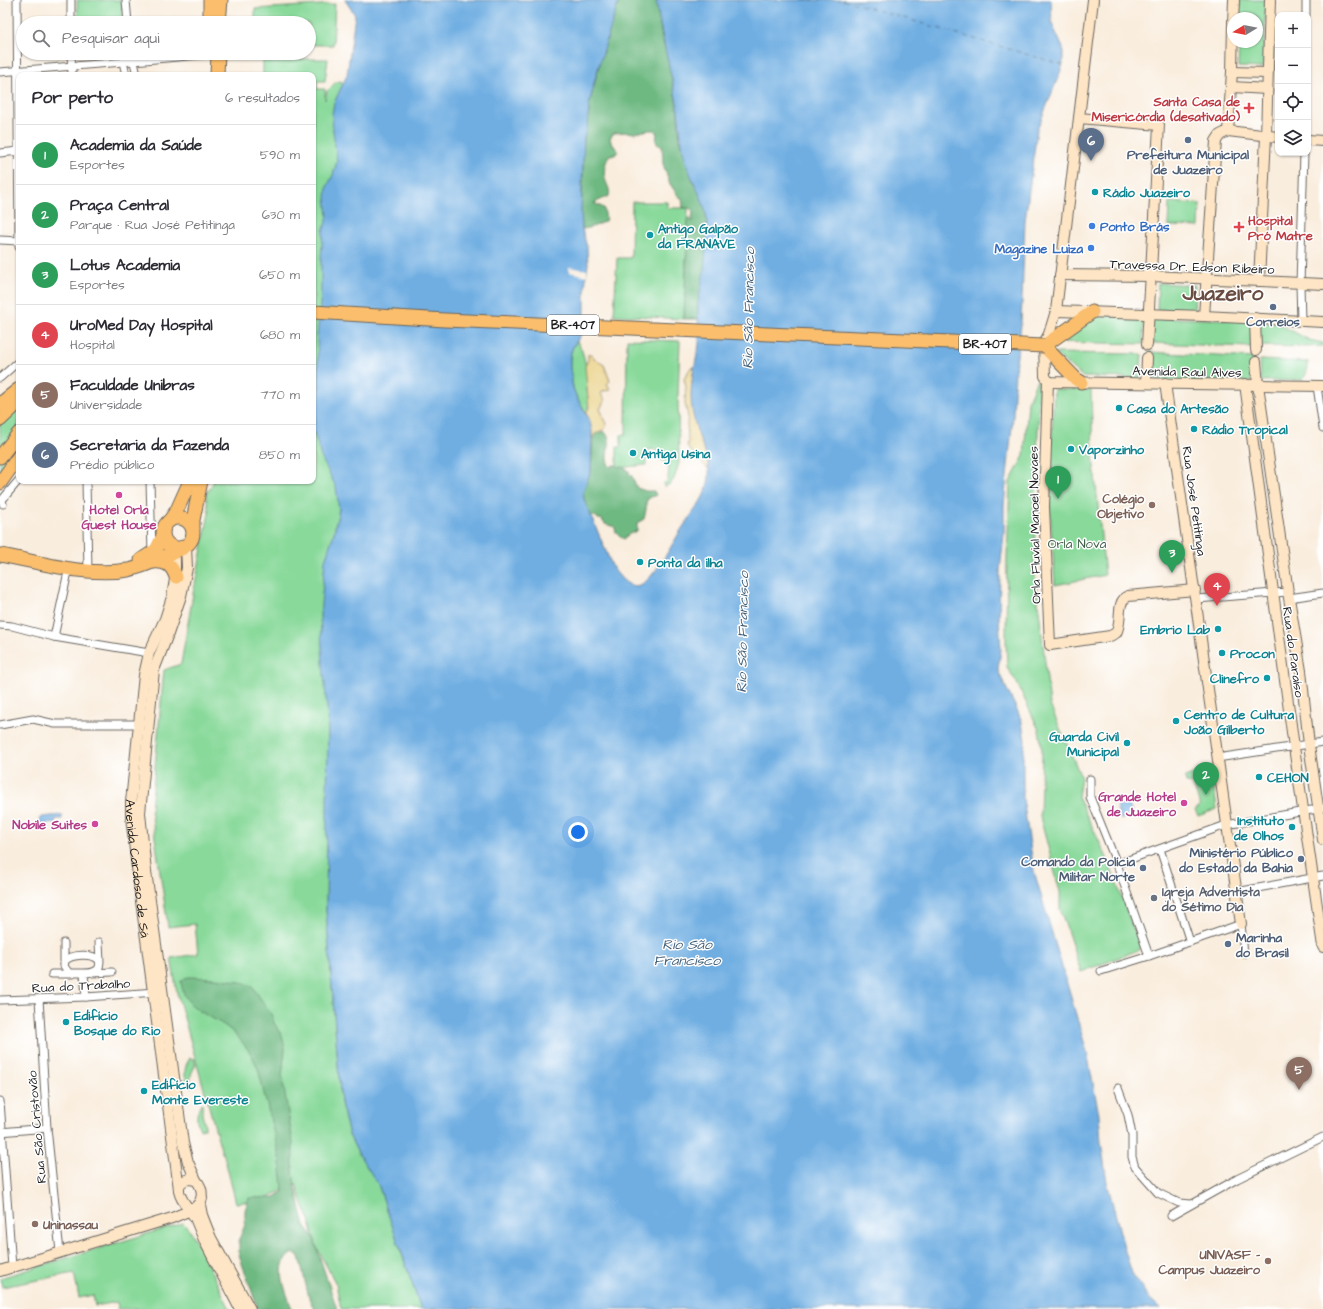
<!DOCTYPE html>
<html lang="pt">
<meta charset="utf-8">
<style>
:root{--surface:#fff;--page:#f2f2f3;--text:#2b2b33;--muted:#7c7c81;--line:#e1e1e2;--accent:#7c3aed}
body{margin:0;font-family:"Architects Daughter",sans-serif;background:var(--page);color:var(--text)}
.controls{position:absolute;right:12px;top:12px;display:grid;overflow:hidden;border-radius:8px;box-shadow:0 1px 3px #0004}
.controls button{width:36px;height:36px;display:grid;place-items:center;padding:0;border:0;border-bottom:1px solid var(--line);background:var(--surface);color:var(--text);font:20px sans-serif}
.compass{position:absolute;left:1227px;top:12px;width:36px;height:36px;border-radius:50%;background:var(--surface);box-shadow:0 1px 3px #0004;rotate:260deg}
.you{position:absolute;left:578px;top:832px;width:14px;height:14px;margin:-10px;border:3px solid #fff;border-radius:50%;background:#1a73e8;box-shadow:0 0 0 6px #1a73e833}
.badge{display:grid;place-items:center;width:26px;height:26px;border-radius:50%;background:var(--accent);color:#fff;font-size:13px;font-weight:700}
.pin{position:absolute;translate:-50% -33px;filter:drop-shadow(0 1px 2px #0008)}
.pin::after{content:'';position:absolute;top:21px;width:14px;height:12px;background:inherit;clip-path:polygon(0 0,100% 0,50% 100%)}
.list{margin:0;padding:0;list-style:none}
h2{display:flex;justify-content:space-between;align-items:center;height:52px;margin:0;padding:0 16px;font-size:17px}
h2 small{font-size:13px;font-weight:400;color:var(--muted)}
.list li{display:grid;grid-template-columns:26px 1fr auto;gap:12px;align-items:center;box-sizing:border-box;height:60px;padding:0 16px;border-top:1px solid var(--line)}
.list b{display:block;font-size:15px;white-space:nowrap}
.list p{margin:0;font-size:13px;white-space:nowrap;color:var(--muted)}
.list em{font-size:13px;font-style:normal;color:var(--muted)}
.icon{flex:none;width:22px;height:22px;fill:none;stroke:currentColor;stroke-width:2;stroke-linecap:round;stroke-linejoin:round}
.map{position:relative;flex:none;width:1323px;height:1309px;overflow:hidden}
.search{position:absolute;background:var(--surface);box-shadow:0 1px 3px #0004;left:16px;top:16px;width:300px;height:44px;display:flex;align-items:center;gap:10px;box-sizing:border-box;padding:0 14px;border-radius:22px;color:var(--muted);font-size:15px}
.panel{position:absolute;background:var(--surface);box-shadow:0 1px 3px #0004;left:16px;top:72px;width:300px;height:412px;border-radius:8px}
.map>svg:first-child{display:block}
</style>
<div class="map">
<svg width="1323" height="1309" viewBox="0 0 1323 1309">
<rect width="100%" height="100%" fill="#fff"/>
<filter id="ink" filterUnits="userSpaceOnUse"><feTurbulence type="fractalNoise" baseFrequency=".025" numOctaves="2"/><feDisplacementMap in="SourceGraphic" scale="8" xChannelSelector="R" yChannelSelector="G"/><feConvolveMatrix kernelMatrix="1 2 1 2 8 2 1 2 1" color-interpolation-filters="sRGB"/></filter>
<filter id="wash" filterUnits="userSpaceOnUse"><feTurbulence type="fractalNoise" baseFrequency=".012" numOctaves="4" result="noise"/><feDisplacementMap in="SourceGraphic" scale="16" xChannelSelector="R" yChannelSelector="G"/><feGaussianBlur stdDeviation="0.9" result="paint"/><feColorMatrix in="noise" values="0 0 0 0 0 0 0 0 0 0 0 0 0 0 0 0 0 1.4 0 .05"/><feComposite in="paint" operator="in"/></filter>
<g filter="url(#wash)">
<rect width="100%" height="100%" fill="#f9eddd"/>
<g fill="#88d99a" stroke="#527a5b">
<polygon points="77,0 121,0 123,23 78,23"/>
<polygon points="1240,0 1266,0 1263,68 1238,67 1239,42 1257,42 1257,18 1240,18"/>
<polygon points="335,4 333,45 309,45 309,23 255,23 255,9"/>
<polygon points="263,59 328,59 325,81 317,81 317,89 325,89 325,100 327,91 336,82 341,81 347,86 338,499 339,509 334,533 326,910 341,1103 349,1135 358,1153 378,1184 421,1309 341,1309 336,1284 317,1248 308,1216 300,1197 296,1183 284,1190 261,1200 236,1203 224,1155 222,1153 177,993 171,958 198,954 195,924 168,927 151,810 164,670 181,664 193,594 209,513 206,495 214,481 313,481 313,75 263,75"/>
<polygon points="632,202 667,202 667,208 688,208 684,319 614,315 617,258 631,258"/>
<polygon points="1169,202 1200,204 1199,227 1168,226"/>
<polygon points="1158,283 1195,285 1194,312 1157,310"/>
<polygon points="1091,315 1144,317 1143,344 1055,342"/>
<polygon points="1161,318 1252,320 1251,347 1151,343 1152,325 1155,319"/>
<polygon points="1259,321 1277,323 1309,340 1323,343 1323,346 1306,347 1258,346"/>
<polygon points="627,339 680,341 678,396 679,463 674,479 670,484 664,487 664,483 666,483 668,479 669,468 666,464 660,459 659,453 653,449 646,451 646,465 617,468 617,447 621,447 621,435 626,434"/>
<path d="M577,341C586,355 587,372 587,388C587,397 591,404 586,413C582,404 575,397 573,387C569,373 567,353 577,341Z"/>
<path d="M1149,352L1253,358L1251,382L1157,380C1145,373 1149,364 1149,352Z"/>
<polygon points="1054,353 1142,354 1140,378 1083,377"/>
<path d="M1260,360L1308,362C1308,370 1307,374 1302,380L1261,381Z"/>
<polygon points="1038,377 1039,395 1034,567 1050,705 1081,777 1078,797 1108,860 1141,949 1081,972 1060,909 1060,892 1040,817 1042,750 1039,730 1017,683 1007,667 1006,642 1007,557 1010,482 1024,456 1028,401"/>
<polygon points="1054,389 1091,390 1093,456 1105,575 1055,585 1050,509 1050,473"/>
<polygon points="19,392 19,452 0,479 0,407"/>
<polygon points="1211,767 1217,809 1198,816 1195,810 1200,806 1193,784 1186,783 1185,777"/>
<path d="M190,1058L194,1059C197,1067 193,1068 191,1075C190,1079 191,1084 191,1088C183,1079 183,1068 190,1058Z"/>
<path d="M202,1103C203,1107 202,1109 202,1114C203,1119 205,1123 205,1128L200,1129C195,1121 196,1111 202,1103Z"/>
<polygon points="183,1223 190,1230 197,1243 230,1309 118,1309 117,1302 95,1306 93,1295 79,1298 74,1273 2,1287 0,1278"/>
</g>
<g fill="#6eb982" stroke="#456a4f">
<path d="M619,0H656L662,38L668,59L677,105L680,139L683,150L693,181L704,203L707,222L705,270L698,307V319H684L688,217L692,222L693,210L688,208H683L682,198L679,197L670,184L663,164L662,145H658L656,141L657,133L655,130H649L634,133L628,132L614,133L610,138L611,142L618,151L615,155H609C606,162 603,170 605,178C606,184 611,189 609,196L594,203L604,208L606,220C600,225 590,228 582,229L581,212L583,180V155L584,137L589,116V106L600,62Z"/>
<path d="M599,432H605C616,445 601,452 610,467H611L613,465H617L618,467H622L629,471V474L632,476L637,488L646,491H654L656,495L649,498L646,502C647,508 645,514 644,519L637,523V531L629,534L624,539C618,536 615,533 615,527L605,524L601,519H598L595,516H591L583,496V492L591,471L593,438L595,434Z"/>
<path d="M189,977L215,978L237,981L252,986L271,1014L274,1023L282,1035L285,1049L282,1076L293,1143V1172L295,1185L305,1225L314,1238L319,1255L337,1309H314L309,1298L300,1260L298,1255L293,1253C272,1263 287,1293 292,1309H258L239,1255V1239L245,1225V1210L249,1198L275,1197L283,1192C282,1161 274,1135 267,1105C262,1089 261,1071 252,1056C246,1046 237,1035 228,1028C208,1013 184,1011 181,981L185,978Z"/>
</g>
<g fill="#eeda9e" stroke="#857b5d">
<polygon points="588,354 591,354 595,359 604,365 610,381 607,384 611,390 603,391 601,394 605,400 600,409 607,424 605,429 595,434 593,438 589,419 586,413 589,408 585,366 588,360"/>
<path d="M691,367H694C690,389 691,411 698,433C701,445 708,456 709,469L705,466L696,455L689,450L687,444L688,442L687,423L688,416L685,404L686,386L684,379Z"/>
</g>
<g fill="#70aee2" stroke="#46657f">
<path d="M345,0H619L595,79L589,106L587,129L584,137L581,212L582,229L587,247L588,264L585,287V322L582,334L574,345L570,354V368L573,388L577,398L589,419L592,430L591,471L583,492L584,499L613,568C624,583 635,595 651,576C663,562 671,546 681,530C695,508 714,491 708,462C707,456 704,450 702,444C696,429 691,412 691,396C691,380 695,365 698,350C701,338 697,321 698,308C698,296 702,284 704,272C705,268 704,263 705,259C706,247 707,235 707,223C706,199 690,181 685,158C680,139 680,122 677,103C670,68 661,35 656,0H1051L1052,24L1063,48V65L1037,130L1025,221L1021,325L1015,371L1013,417L1004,505V534L1000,570L999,618L1001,650L998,669L1000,675L1018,712L1022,722L1025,741L1023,757V799L1034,871L1087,1052L1099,1115L1101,1142L1107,1182L1125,1251L1132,1273L1149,1298L1161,1309H421L378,1184L358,1153L349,1135L341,1103L326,910L328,719L323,664L320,616L325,560L334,533L339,509L336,487L321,457L313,428L319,391L317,337L321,294V258L323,231L328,216L326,198L327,187L333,175L337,161L333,131L332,114L334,103L347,75L355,15Z"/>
<polygon points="1129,804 1132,813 1121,820 1116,806"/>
<polygon points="62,815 62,819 56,819 55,823 45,824 42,828 40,825 39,820 41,817"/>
</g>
<polygon fill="#f9eddd" points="569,267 587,270 587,276 569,272"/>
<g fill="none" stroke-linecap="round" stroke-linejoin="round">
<polyline stroke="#425e75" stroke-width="1" stroke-dasharray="5 4" stroke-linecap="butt" points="843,0 1063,65"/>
</g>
</g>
<g filter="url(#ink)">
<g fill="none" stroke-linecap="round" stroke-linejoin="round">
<g stroke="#696560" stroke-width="9">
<g id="street">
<polyline points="17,0 19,247"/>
<polyline points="71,0 71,23"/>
<polyline points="126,0 128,23"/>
<polyline points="1306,15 1306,0"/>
<polyline points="71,53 72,75"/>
<polyline points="133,58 137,75"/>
<polyline points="0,72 123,62 210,54"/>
<polyline points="126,75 123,62 128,53"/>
<polyline points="0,153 19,151"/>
<polyline points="0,240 19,241"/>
<polyline points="1301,321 1300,284 1304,153"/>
<polyline points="0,378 19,361"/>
<polyline points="1317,386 1323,428"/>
<polyline points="86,481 88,570"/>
<polyline points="150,481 152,553"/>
<polyline points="3,504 2,500 19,480"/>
<polyline points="1289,598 1323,593"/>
<polyline points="1196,599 1288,592"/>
<polyline points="0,625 12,626 54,637 149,653"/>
<polyline points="54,637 69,567"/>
<polyline points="0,725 33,719 55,724 139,724"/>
<polyline points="1217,758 1323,742"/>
<polyline points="1090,779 1090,797 1117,864 1149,956"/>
<polyline points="1160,849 1190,942"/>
<polyline points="1117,864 1226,825 1323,808"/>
<polyline points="1236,892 1323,876"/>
<polyline points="99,942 100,962"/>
<polyline points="64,943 64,964"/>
<polyline points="1101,971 1149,956 1241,924 1244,954"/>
<path d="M84,973H69L64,966L65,961C71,954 92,953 99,960C102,971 93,973 84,973L86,997"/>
<polyline points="93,973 112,972"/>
<polyline points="52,974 72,974"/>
<polyline points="39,999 47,1128 60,1252"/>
<polyline points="0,1000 86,997 156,992"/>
<polyline points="1118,1088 1128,1115 1132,1135 1132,1157 1135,1167 1158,1193 1179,1203 1191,1204"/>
<polyline points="0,1101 12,1267"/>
<polyline points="0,1132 47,1128"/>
<polyline points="1171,1216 1237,1179 1323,1137"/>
</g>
</g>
<g stroke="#696560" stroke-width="12">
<g id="secondary">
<polyline points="1233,23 1234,0"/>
<polyline points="1232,72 1267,73"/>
<polyline points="1232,87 1267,89"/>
<polyline points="1079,118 1159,125 1147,345"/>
<polyline points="1228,131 1232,72 1233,23"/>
<polyline points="1228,131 1278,137"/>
<polyline points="1308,140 1323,141"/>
<polyline points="1060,275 1151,276 1323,284"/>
<polyline points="1259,281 1266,136 1270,0"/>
<polyline points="1056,311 1204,316 1323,322"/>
<polyline points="1204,316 1216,141 1220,135 1228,131"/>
<polyline points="1255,318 1256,350"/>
<polyline points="1044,343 1049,334 1056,311 1093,0"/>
<polyline points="1044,345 1045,376 1048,381 1051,382 1323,386"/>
<polyline points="1256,362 1258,385 1288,592 1301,671 1309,745 1323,840"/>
<path d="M1048,381L1044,507L1050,645L1110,636L1116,633C1123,622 1115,602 1128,596L1195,590"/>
<polyline points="1146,383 1147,358"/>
<polyline points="1165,383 1241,924"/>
<polyline points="1245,384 1294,747 1323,947"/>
<path id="s1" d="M167,544L175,559V579L172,597L165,619L149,653L144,675L131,802V817L141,901L179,1189"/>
<polyline points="186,546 187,568 181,596 168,634 154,670 140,813 146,871 183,1143 188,1162 196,1180"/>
<path d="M189,1179L196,1180C204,1189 204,1201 194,1208H188C181,1199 171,1183 189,1179Z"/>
<polyline points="202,1198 200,1205 202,1215 211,1238 250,1309"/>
<polyline points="0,1271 172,1218 186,1212 188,1208 195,1218 205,1242 240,1309"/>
</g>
</g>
<g stroke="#696560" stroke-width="15">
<g id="highway">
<polyline points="210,0 210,23"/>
<polyline points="219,23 221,0"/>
<polyline points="217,75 218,53"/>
<polyline points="313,312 445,320 927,341"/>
<polyline points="1081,382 1076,379 1044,346 1092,312"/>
<polyline points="0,404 19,389"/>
<polyline points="0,420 19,402"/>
<polyline points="0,457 19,433"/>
<polyline points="0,483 19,456"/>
<circle cx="178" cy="533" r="15"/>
<polyline points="170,520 177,510 190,481"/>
<polyline points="193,529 193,520 201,481"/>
<path d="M0,555C41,562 86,577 128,570C148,566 165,556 183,548"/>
<polyline points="141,560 156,550 163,536"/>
<path d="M153,562C166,561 172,565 176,577"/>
</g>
</g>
<use href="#street" stroke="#fff" stroke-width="7"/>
<use href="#secondary" stroke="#fde5c5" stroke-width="10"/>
<use href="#highway" stroke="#fabe6d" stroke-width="13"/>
<g stroke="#696560" stroke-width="15" stroke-linecap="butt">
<polyline id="highway-bridge" points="927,341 1044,346"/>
</g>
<use href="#highway-bridge" stroke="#fabe6d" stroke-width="13"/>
</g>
</g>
<g fill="#e0444e" stroke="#fff" stroke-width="1.5">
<path d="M1247 102h4v4h4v4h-4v4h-4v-4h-4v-4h4z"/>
<path d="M1237 221h4v4h4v4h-4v4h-4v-4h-4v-4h4z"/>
</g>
<g fill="#5c6f8a" stroke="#fff" stroke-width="1.5">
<circle cx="1188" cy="140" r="4"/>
<circle cx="1273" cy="307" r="4"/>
<circle cx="1301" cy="859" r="4"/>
<circle cx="1143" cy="868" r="4"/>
<circle cx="1228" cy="944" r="4"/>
</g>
<g fill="#0f9aa8" stroke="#fff" stroke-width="1.5">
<circle cx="1095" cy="192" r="4"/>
<circle cx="650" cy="235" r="4"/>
<circle cx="1119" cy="408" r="4"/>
<circle cx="1194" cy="429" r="4"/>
<circle cx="1071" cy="449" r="4"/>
<circle cx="633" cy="453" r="4"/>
<circle cx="640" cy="562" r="4"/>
<circle cx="1218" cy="629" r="4"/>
<circle cx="1222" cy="653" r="4"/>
<circle cx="1267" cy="678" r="4"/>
<circle cx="1176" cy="721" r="4"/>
<circle cx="1127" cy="743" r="4"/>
<circle cx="1259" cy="777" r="4"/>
<circle cx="1292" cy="827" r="4"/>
<circle cx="66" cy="1022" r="4"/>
<circle cx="144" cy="1091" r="4"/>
</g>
<g fill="#3f7fe0" stroke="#fff" stroke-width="1.5">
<circle cx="1092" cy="226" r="4"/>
<circle cx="1091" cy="248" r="4"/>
</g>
<g fill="#d1479c" stroke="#fff" stroke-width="1.5">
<circle cx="119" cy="495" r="4"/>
<circle cx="1184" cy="803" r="4"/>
<circle cx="95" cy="824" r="4"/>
</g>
<g fill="#8d6e63" stroke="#fff" stroke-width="1.5">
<circle cx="1152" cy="505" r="4"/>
<circle cx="35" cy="1224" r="4"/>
<circle cx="1268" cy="1261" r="4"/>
</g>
<circle fill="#6b7280" stroke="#fff" stroke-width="1.5" cx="1154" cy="898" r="4"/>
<g text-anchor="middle" stroke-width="3" stroke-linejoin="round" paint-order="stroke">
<g fill="#fff" stroke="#606060" stroke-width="1">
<rect x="547" y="315" width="52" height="20" rx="3"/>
<rect x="959" y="334" width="52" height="20" rx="3"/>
</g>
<g font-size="12" font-weight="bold" fill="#1c1c1c">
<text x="573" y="329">BR-407</text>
<text x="985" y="348">BR-407</text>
</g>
<g font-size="13" font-weight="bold" fill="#be3a42" stroke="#fff" text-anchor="end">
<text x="1240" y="106">Santa Casa de<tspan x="1240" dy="15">Misericórdia (desativado)</tspan></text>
<text x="1248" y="225" text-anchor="start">Hospital<tspan x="1248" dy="15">Pró Matre</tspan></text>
</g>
<g font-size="13" font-weight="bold" fill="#4e5e75" stroke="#fff">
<text x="1188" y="159">Prefeitura Municipal<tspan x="1188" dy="15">de Juazeiro</tspan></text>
<text x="1273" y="326">Correios</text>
<text x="1293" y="857" text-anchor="end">Ministério Público<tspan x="1293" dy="15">do Estado da Bahia</tspan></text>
<text x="1135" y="866" text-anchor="end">Comando da Polícia<tspan x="1135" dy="15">Militar Norte</tspan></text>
<text x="1236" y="942" text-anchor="start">Marinha<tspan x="1236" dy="15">do Brasil</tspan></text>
</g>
<g font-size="13" font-weight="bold" fill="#0d838f" stroke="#fff" text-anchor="start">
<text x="1103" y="197">Rádio Juazeiro</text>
<text x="658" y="233">Antigo Galpão<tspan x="658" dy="15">da FRANAVE</tspan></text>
<text x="1127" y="413">Casa do Artesão</text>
<text x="1202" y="434">Rádio Tropical</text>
<text x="1079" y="454">Vaporzinho</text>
<text x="641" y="458">Antiga Usina</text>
<text x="648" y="567">Ponta da ilha</text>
<text x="1210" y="634" text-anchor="end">Embrio Lab</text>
<text x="1230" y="658">Procon</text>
<text x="1259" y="683" text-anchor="end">Clinefro</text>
<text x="1184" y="719">Centro de Cultura<tspan x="1184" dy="15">João Gilberto</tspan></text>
<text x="1119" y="741" text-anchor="end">Guarda Civil<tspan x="1119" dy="15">Municipal</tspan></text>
<text x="1267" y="782">CEHON</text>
<text x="1284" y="825" text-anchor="end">Instituto<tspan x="1284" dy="15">de Olhos</tspan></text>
<text x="74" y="1020">Edifício<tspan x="74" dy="15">Bosque do Rio</tspan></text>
<text x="152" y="1089">Edifício<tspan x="152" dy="15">Monte Evereste</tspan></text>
</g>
<g font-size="13" font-weight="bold" fill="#366cbe" stroke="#fff" text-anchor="start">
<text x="1100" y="231">Ponto Brás</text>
<text x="1083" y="253" text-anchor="end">Magazine Luiza</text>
</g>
<g font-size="13" fill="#1c1c1c" stroke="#fff">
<text transform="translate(1192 266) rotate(2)" y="5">Travessa Dr. Edson Ribeiro</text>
<text transform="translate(1187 371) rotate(1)" y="5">Avenida Raul Alves</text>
<text transform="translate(1195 501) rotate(82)" y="5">Rua José Petitinga</text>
<text transform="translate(1034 525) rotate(-91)" y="5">Orla Fluvial Manoel Novaes</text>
<text transform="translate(1294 652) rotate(82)" y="5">Rua do Paraíso</text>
<text dy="5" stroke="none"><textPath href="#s1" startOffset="333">Avenida Cardoso de Sá</textPath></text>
<text transform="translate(81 985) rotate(-3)" y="5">Rua do Trabalho</text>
<text transform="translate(36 1127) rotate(-95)" y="5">Rua São Cristovão</text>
</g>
<g font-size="13" font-weight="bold" fill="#785e54" stroke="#fff" text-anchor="end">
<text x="1144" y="503">Colégio<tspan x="1144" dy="15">Objetivo</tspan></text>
<text x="43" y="1229" text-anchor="start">Uninassau</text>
<text x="1260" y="1259">UNIVASF -<tspan x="1260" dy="15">Campus Juazeiro</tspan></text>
</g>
<g font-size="13" font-weight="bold" fill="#b23c85" stroke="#fff" text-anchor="end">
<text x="119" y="514" text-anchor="middle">Hotel Orla<tspan x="119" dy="15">Guest House</tspan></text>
<text x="1176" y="801">Grande Hotel<tspan x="1176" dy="15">de Juazeiro</tspan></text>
<text x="87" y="829">Nobile Suites</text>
</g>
<g font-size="13" fill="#425e48" stroke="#fff">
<text x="1077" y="548">Orla Nova</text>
</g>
<g font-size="13" font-weight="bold" fill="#5b616d" stroke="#fff" text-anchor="start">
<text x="1162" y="896">Igreja Adventista<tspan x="1162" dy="15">do Sétimo Dia</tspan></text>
</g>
<g font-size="14" font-style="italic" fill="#425e75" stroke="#fff">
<text transform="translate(748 308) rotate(-89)" y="5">Rio São Francisco</text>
<text transform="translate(742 632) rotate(-89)" y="5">Rio São Francisco</text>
<text x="687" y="949">Rio São<tspan x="687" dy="16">Francisco</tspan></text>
</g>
<g font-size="21" font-weight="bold" fill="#684c42" stroke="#fff">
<text x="1223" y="300">Juazeiro</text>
</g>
</g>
</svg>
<div class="controls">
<button>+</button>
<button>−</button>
<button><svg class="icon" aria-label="locate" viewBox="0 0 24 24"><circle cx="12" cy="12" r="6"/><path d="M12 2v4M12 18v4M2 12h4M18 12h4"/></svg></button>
<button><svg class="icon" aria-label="layers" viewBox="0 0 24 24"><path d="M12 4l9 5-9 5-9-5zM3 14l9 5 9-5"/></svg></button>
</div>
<svg class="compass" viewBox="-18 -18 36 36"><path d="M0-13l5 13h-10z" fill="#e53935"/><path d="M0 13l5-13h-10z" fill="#7c7c81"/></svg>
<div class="you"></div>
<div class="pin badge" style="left:1058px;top:499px;background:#2e9e5b">1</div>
<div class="pin badge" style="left:1206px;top:795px;background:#2e9e5b">2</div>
<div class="pin badge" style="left:1172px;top:573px;background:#2e9e5b">3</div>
<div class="pin badge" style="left:1217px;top:606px;background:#e0444e">4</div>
<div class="pin badge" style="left:1299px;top:1090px;background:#8d6e63">5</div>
<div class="pin badge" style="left:1091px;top:161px;background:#5c6f8a">6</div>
<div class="search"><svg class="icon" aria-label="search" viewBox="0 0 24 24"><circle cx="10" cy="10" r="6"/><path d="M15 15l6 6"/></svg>Pesquisar aqui</div>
<section class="panel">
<h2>Por perto<small>6 resultados</small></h2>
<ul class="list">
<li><span class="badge" style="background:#2e9e5b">1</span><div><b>Academia da Saúde</b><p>Esportes</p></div><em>590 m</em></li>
<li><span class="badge" style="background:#2e9e5b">2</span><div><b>Praça Central</b><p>Parque · Rua José Petitinga</p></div><em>630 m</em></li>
<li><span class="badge" style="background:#2e9e5b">3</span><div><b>Lotus Academia</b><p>Esportes</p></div><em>650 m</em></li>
<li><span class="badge" style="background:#e0444e">4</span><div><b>UroMed Day Hospital</b><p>Hospital</p></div><em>680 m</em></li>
<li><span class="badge" style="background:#8d6e63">5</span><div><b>Faculdade Unibras</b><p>Universidade</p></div><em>770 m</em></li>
<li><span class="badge" style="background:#5c6f8a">6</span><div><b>Secretaria da Fazenda</b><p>Prédio público</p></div><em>850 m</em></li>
</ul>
</section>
</div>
